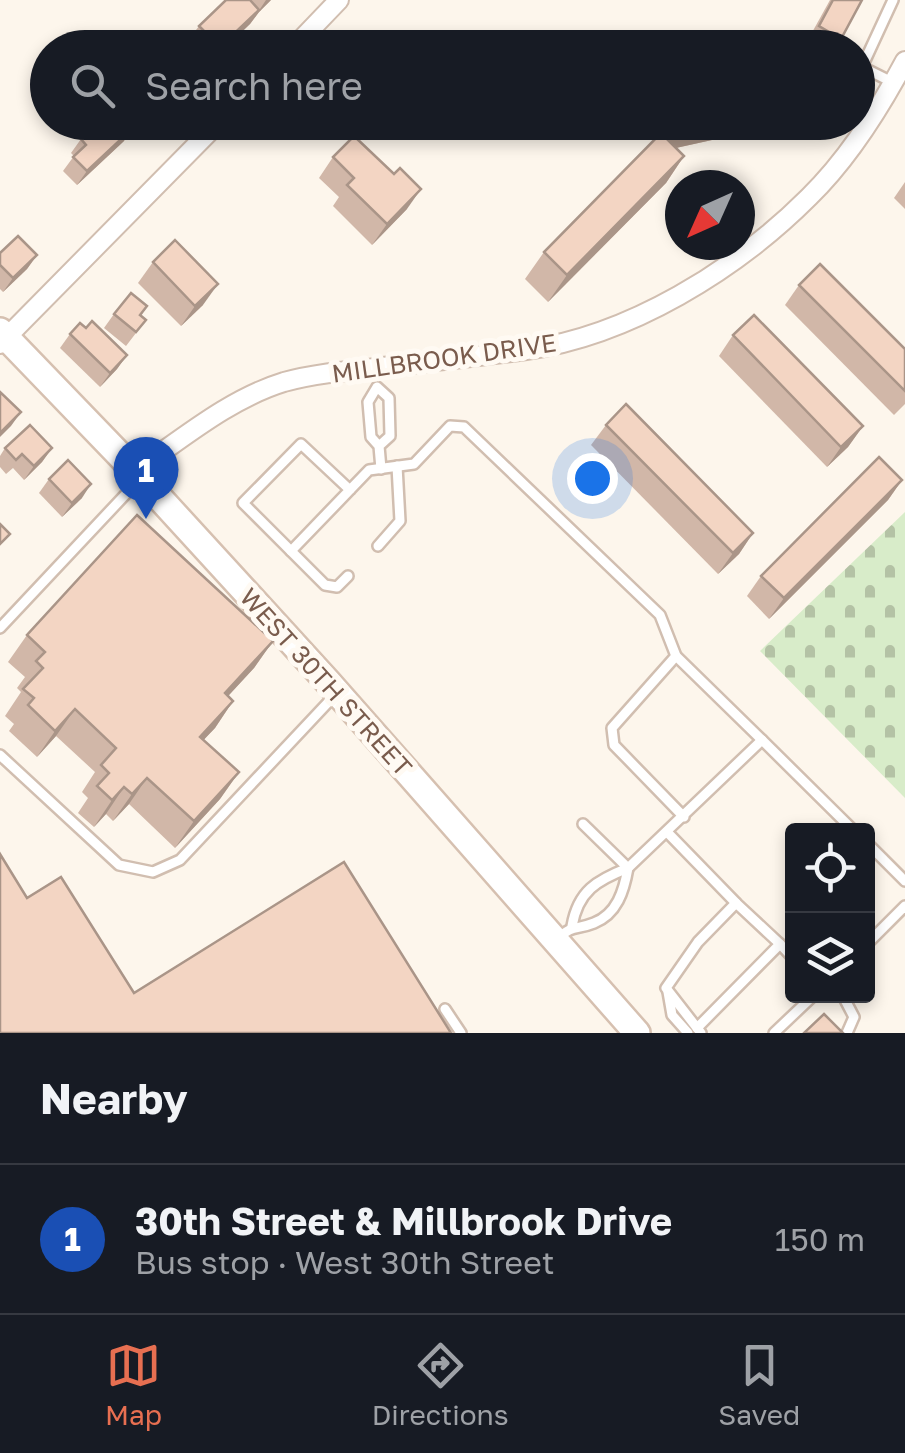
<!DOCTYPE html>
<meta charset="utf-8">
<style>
:root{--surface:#171b24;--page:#242831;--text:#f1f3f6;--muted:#9ea1a6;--line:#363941;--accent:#e76f51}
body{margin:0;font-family:"Golos Text",sans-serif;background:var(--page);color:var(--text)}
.controls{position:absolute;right:30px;bottom:30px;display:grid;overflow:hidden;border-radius:10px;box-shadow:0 5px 15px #0003}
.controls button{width:90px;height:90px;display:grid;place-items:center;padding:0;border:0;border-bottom:2px solid var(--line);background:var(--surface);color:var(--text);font:50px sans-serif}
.compass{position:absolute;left:665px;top:170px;width:90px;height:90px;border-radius:50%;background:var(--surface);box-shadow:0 5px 15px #0003;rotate:225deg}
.you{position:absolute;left:592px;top:478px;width:35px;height:35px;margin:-25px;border:8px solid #fff;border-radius:50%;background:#1a73e8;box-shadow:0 0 0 15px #1a73e833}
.badge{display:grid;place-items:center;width:65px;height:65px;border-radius:50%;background:var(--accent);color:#fff;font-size:32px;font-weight:700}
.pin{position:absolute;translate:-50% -82px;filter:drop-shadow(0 2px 5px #0008)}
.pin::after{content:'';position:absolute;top:52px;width:35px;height:30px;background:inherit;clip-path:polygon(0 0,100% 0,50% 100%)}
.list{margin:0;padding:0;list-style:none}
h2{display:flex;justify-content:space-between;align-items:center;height:130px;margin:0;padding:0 40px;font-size:42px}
h2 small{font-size:32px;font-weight:400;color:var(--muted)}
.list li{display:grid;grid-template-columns:65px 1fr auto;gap:30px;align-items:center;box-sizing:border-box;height:150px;padding:0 40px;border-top:2px solid var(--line)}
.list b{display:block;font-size:38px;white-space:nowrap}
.list p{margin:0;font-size:32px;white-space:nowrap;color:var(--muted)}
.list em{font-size:32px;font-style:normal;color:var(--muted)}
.icon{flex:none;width:55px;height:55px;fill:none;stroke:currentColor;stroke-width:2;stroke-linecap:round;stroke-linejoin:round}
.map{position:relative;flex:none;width:905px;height:1033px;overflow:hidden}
.search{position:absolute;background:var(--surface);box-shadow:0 5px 15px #0003;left:30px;right:30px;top:30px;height:110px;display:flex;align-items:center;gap:25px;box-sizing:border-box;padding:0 35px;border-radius:55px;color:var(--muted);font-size:38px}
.sheet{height:280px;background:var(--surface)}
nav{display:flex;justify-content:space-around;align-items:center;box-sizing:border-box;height:140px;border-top:2px solid var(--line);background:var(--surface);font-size:28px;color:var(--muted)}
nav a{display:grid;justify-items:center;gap:5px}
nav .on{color:var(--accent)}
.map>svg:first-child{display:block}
</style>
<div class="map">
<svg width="905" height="1033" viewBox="0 0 905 1033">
<defs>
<pattern id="cemetery-stones" width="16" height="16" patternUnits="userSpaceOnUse" patternTransform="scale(2.5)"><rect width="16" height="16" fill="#d8ecc9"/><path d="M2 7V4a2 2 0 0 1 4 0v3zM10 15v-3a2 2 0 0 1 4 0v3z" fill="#b4c2a5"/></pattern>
</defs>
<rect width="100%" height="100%" fill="#fdf6ec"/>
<polygon fill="url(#cemetery-stones)" points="905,512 905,798 760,651"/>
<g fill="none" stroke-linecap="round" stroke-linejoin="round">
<g stroke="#d1beb0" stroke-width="14">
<g id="lane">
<polyline points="892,82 862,67 893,0"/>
<polyline points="379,446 390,436 389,398 377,387 368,402 371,437 379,446 381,469"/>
<polyline points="350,490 301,444 243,503 291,551 369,470 414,464 450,426 464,427 660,615 676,656 762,740"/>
<polyline points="378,546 400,521 397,466"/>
<polyline points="291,551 325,585 337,587 348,576"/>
<polyline points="0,628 139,480"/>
<polyline points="676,656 612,728 614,745 684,817"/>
<polyline points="0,755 119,865 153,872 180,860 335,695"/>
<polyline points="583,824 628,868"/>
<polyline points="667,832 736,903 698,942 666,988 701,1033"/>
<polyline points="868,844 905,881"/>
<path d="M572,926C578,891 597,880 628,868L762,740L854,831"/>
<path d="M556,940C575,923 574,931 594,923C617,914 624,891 628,868"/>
<polyline points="868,943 905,906"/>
<polyline points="780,944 792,957"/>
<polyline points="668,992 672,1015 688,1033"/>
<polyline points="843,996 854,1017 847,1033"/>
<polyline points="445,1009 461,1033"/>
<polyline points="697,1028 780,944 736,903"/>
<polyline points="774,1033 813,996"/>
</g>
</g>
<g stroke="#d1beb0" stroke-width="22">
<g id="street">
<polyline points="293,48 339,0"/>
<polyline points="0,344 219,122"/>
<path d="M135,471C182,439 229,399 284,382C313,374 345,371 375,368C425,362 476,357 526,350C629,336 736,270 809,197C847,160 880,108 905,61"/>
</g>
</g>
<g stroke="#d6c0b0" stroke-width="30">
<polyline id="secondary" points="0,331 135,471 328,682 637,1033"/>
</g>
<use href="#lane" stroke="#fff" stroke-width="9"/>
<use href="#street" stroke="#fff" stroke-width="18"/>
<use href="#secondary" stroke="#fff" stroke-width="25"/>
</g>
<g fill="#d1b7a8">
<polygon points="226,0 271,0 259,12 250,24 225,48 177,48 190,38 199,26"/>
<polygon points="830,0 862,0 835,48 806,48 804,47"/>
<polygon points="655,122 793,122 676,148 684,156 666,183 548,302 525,279 544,252 658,137"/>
<polygon points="81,139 124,141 77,185 63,171 74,156 71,153"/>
<polygon points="333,157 407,209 372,245 333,206 339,197 319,178"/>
<polygon points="905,182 905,209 894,198"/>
<polygon points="0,253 37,255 27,269 3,292 0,289"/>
<polygon points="153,262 203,305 181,326 138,283"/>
<polygon points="799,285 905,349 905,404 894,415 785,305"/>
<polygon points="147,306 141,316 146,320 126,346 104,328 114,314"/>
<polygon points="86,328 127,355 117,369 100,387 60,348 70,334"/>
<polygon points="733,335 863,426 848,447 827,467 719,356"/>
<polygon points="606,425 753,533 739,554 718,574 591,445"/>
<polygon points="5,448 52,448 42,462 24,480 13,468 6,474 0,467 0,456"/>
<polygon points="49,479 82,498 62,517 39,493"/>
<polygon points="902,480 888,500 769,619 747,596 761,576"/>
<polygon points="27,635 273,641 254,668 228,696 233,701 215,728 203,740 239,772 220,799 175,848 129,804 113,821 106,814 94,827 78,813 88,798 82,792 95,772 56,736 37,757 9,731 14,724 5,716 21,692 17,688 25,677 8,662"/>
</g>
<g fill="#aa9588">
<polygon points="266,0 271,0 259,12 250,24 225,48 220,48 258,12"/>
<polygon points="714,122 793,122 662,151 676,131"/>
<polygon points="134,127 124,141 77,185 87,171"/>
<polygon points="684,156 666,183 548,302 567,275"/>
<polygon points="421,189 407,209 372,245 387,224"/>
<polygon points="37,255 27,269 3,292 13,278"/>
<polygon points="218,284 203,305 181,326 195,306"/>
<polygon points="127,355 117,369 100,387 110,373"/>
<polygon points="21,412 11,426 0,437 0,433"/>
<polygon points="863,426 848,447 827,467 841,447"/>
<polygon points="52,448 42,462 24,480 34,466"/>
<polygon points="902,480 888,500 769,619 784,598"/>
<polygon points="91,484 82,498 62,517 72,503"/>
<polygon points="753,533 739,554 718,574 733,553"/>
<polygon points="273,641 254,668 206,720 225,693"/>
<polygon points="233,701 215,728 181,764 200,737"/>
<polygon points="75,709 56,736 37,757 55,731"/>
<polygon points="239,772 220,799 175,848 194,821"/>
<polygon points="147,778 129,804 113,821 132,794"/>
<polygon points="124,787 106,814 94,827 112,800"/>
</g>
<g fill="#f3d5c3" stroke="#aa9588" stroke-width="2.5">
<polygon points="226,0 250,0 259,10 220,47 199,26"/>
<polygon points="833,0 862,0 841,39 819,26"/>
<polygon points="189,37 199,48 177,48"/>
<polygon points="98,122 130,122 134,127 87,171 73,157 86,145 81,139"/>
<polygon points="674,122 714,122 676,131"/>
<polygon points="661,133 684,156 567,275 544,252"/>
<polygon points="354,136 394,174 400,168 421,189 387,224 347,185 354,178 333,157"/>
<polygon points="18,236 37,255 13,278 0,265 0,253"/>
<polygon points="175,240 218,284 195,306 153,262"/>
<polygon points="820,264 905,349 905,391 799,285"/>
<polygon points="131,293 147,306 140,315 146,320 136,332 114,314"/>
<polygon points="754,315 863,426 841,447 733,335"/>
<polygon points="92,321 127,355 110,373 70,334 80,323 86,328"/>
<polygon points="0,392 21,412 0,433"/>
<polygon points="626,404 753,533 733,553 606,425"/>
<polygon points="30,425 52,448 34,466 22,454 16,460 5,448"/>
<polygon points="879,457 902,480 784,598 761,576"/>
<polygon points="68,460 91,484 72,503 49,479"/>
<polygon points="137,515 273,641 225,693 233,701 200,737 239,772 194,821 147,778 132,794 124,787 112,800 97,786 109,773 101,765 116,748 75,709 55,731 28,705 34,698 23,689 43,668 36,661 45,652 27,635"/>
<polygon points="0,524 10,534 0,544"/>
<polygon points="0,854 27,898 61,877 134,993 344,862 451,1033 0,1033"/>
<polygon points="824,1014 843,1033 804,1033"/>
</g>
<g text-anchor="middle" stroke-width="10" stroke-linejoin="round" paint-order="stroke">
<g font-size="25" fill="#7a5c4d" stroke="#fffaf3">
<text transform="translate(444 358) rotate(-8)" y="9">MILLBROOK DRIVE</text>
<text transform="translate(326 682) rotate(48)" y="9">WEST 30TH STREET</text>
</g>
</g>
</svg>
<div class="controls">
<button><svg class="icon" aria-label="locate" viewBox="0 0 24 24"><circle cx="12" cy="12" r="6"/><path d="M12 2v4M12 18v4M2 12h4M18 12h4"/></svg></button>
<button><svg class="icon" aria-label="layers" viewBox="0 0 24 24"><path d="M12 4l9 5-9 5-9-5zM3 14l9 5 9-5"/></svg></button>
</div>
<svg class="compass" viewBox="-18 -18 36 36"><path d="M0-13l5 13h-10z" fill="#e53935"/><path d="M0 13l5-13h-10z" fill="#9ea1a6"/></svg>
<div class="you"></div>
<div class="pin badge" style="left:146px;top:519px;background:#1a4fb4">1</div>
<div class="search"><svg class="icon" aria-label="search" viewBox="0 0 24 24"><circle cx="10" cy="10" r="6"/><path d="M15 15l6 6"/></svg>Search here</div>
</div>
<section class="sheet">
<h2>Nearby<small></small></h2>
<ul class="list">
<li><span class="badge" style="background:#1a4fb4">1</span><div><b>30th Street &amp; Millbrook Drive</b><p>Bus stop · West 30th Street</p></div><em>150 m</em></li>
</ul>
</section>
<nav>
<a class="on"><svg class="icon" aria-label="map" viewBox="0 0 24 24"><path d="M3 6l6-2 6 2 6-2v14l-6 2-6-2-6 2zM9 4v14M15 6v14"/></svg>Map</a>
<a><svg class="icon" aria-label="directions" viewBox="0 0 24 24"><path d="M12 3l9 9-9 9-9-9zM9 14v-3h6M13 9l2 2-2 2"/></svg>Directions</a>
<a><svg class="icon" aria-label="saved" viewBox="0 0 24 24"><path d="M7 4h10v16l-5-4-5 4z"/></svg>Saved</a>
</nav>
